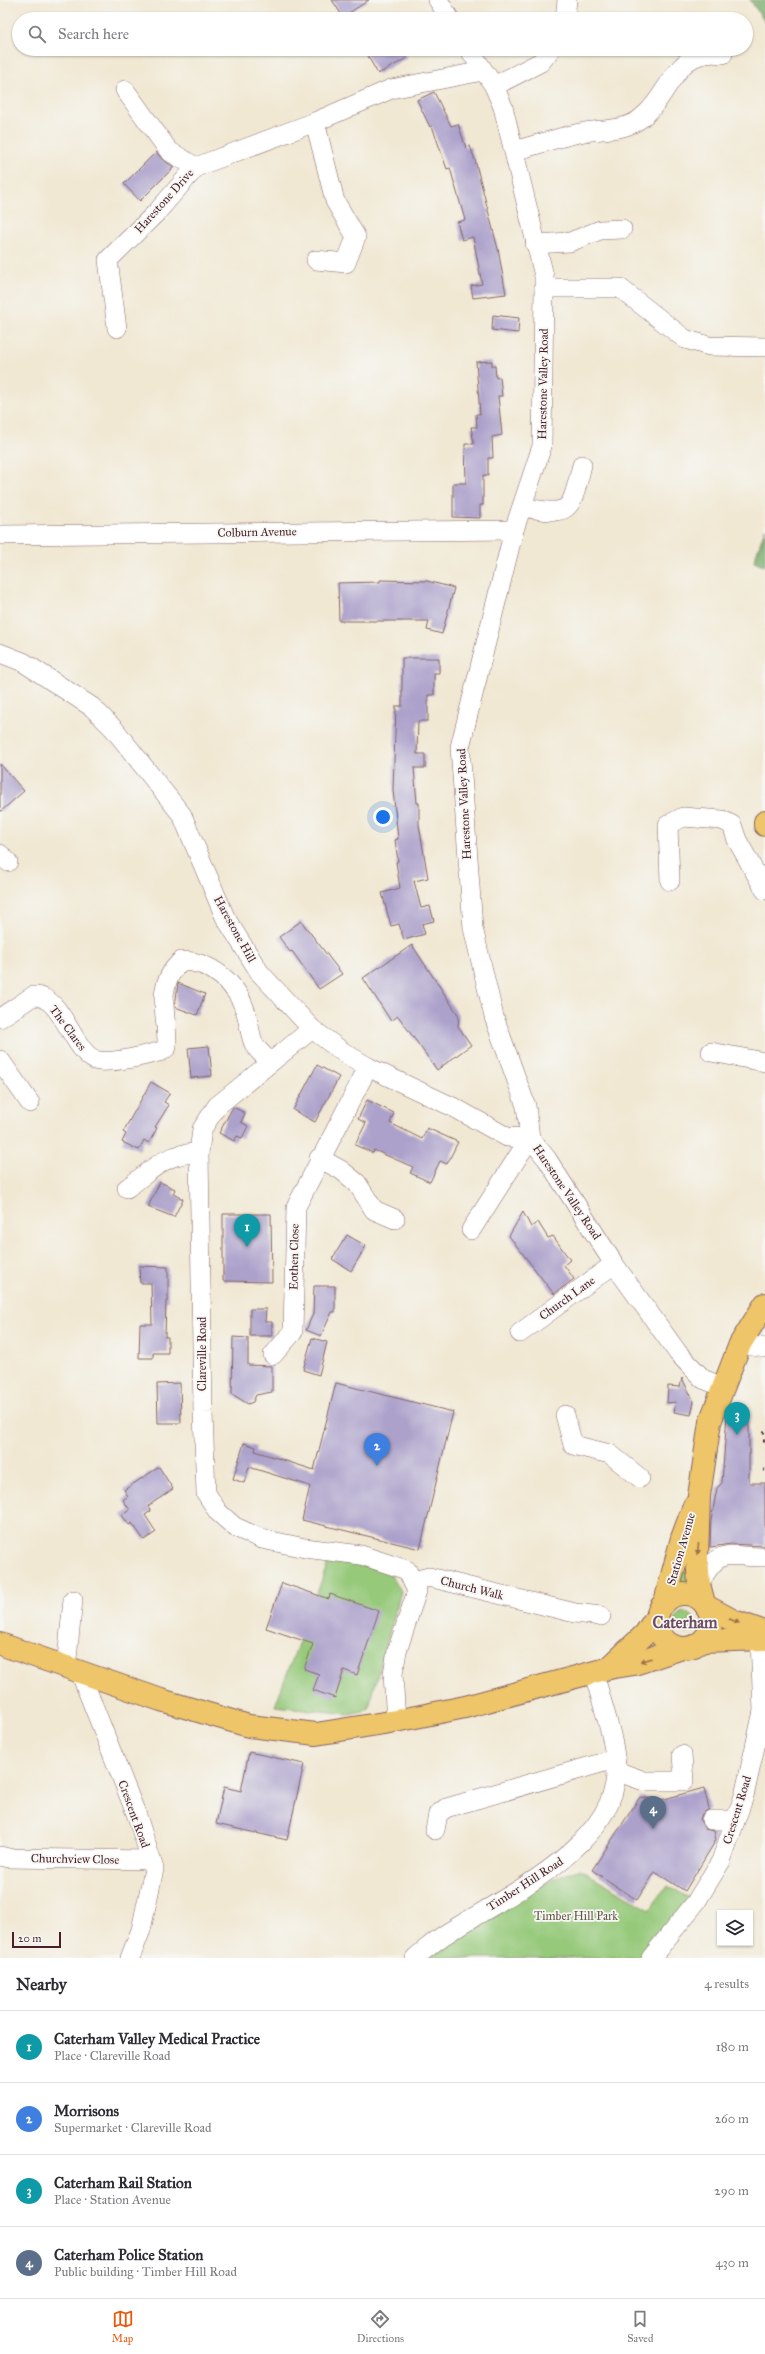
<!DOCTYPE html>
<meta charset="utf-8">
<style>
:root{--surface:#fff;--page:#f2f2f3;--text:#2b2b33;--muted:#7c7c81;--line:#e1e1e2;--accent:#ea580c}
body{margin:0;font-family:"IM FELL Great Primer",serif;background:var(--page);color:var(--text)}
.controls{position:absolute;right:12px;bottom:12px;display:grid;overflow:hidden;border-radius:0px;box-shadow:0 1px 3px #0004}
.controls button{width:36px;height:36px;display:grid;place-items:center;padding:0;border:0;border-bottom:1px solid var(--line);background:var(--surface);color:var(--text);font:20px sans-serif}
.scale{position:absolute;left:12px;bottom:10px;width:49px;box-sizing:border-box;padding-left:4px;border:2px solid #4a1f2b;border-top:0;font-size:11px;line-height:14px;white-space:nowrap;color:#4a1f2b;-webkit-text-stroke:3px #f6f6f2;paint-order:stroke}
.you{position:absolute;left:383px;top:817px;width:14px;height:14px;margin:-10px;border:3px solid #fff;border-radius:50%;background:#1a73e8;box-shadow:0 0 0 6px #1a73e833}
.badge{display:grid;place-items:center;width:26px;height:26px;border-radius:50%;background:var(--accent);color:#fff;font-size:13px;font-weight:700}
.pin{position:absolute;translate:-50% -33px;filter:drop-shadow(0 1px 2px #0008)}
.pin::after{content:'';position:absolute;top:21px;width:14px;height:12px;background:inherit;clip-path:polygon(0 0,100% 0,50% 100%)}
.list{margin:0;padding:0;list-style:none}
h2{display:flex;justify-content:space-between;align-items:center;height:52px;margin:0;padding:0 16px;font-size:17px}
h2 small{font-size:13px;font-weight:400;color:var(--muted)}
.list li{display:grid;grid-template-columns:26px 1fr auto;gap:12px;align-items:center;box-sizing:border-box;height:72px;padding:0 16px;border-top:1px solid var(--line)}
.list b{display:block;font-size:15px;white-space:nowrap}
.list p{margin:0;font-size:13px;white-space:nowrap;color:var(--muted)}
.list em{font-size:13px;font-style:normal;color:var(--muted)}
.icon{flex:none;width:22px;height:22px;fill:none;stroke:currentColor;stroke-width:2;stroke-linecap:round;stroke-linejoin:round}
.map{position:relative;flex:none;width:765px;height:1958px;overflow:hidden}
.search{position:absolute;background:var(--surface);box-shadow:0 1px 3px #0004;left:12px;right:12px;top:12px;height:44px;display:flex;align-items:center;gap:10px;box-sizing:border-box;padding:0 14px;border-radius:22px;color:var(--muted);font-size:15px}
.sheet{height:340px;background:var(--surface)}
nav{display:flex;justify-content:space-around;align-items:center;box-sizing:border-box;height:56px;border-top:1px solid var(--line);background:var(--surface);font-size:11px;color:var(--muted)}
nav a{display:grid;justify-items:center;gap:2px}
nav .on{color:var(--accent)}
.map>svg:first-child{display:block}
</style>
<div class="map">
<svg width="765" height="1958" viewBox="0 0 765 1958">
<rect width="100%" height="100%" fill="#f6f6f2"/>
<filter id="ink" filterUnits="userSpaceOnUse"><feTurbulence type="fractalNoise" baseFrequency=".025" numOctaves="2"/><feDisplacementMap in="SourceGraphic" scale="8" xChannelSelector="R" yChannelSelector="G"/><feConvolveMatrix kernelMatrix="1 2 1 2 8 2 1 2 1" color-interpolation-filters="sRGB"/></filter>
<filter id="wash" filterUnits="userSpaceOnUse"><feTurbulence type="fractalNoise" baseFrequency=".012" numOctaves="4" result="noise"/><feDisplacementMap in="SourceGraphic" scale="16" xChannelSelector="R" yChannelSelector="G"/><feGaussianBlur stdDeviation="0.9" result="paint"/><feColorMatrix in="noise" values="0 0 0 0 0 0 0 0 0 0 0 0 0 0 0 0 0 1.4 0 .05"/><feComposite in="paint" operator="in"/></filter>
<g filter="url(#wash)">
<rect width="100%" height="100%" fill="#f1e8d3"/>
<g fill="#96c97a" stroke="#707452">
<polygon points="330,1558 389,1572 401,1591 368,1710 349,1714 275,1706"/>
<polygon points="682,1569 690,1569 691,1587 678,1587"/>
<circle cx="685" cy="1622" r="10"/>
<polygon points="580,1869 650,1910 667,1885 696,1902 651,1958 426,1958 448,1941 551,1880"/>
</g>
<g fill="#78ad6a" stroke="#61664a">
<polygon points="750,0 765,0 765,22"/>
<polygon points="765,529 765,566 754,561"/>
</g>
<g id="blocks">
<g fill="#aca1cb">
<polygon points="332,0 369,0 343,17"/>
<polygon points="364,49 402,49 407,58 378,74"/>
<polygon points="434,92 451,126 458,124 466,148 470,146 475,160 498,249 506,294 473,298 471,286 482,284 473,237 462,240 457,222 465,220 450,168 447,169 432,126 430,127 417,100"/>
<polygon points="156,152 163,160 174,167 140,201 124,184"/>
<polygon points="493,315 519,318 518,333 492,330"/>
<polygon points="492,361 492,366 495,366 496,378 500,377 502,396 498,396 502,435 492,437 493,458 488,458 488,475 483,475 483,505 480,505 480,518 453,517 453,483 466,483 465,444 474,444 471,427 477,427 476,414 480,414 476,362"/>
<polygon points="380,580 427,581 454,588 442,634 427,630 429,621 339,621 338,583 380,582"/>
<polygon points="402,658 439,658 439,673 434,673 434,695 428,695 428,721 418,721 417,754 425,754 425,768 414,768 417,803 419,803 419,825 428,878 414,881 421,908 430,906 434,921 422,924 425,934 404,940 399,924 391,926 382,893 400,888 396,862 398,861 395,840 398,839 393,790 396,706 402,706"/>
<polygon points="0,764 24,791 0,812"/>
<polygon points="301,921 342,974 319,989 292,951 290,952 279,937"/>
<polygon points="412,945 459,1016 458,1026 471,1045 437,1070 398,1016 391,1021 363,978"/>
<polygon points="178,983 205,994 197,1015 175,1007"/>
<polygon points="209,1046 212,1076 191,1078 188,1048"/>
<polygon points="317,1065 339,1077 315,1122 293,1110"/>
<polygon points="151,1082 170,1093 164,1102 169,1105 155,1127 157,1128 149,1143 144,1140 139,1150 122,1142 126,1134 123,1132"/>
<polygon points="367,1100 394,1113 390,1123 422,1139 427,1128 458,1142 447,1164 440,1161 430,1182 410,1173 413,1167 374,1150 373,1153 355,1145 366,1123 358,1119"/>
<polygon points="233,1107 245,1113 241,1122 248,1126 242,1138 237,1136 234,1141 219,1133"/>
<polygon points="160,1182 175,1189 173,1194 183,1199 174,1217 148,1207"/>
<polygon points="523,1212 531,1227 538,1222 548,1238 553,1236 570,1260 564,1265 574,1279 554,1294 509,1236"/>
<polygon points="223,1214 271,1214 272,1282 223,1281"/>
<polygon points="347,1235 366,1246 351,1271 332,1259"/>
<polygon points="139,1266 168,1267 168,1301 166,1301 165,1337 168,1337 168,1353 153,1353 153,1358 139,1358 140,1324 152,1324 151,1283 140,1283"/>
<polygon points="314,1286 335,1286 335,1312 332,1312 321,1336 306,1330 313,1314"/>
<polygon points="250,1309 266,1309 265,1322 272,1322 272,1336 250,1336"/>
<polygon points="233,1337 248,1338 248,1365 272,1366 272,1392 256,1395 253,1402 248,1404 232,1394"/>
<polygon points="312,1338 327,1342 319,1375 303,1370"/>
<polygon points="682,1378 694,1402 691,1415 674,1412 676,1402 667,1403 668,1386 680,1387"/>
<polygon points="180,1383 181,1423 158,1423 157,1384"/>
<polygon points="336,1383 453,1412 420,1549 302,1520 310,1486 249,1467 244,1483 233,1479 244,1443 256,1447 255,1451 314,1470"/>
<polygon points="727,1414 749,1416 749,1483 765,1483 765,1546 731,1544 710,1547 711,1521 717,1488 722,1483"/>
<polygon points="159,1467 173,1489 148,1506 151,1511 145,1515 156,1532 144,1540 132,1523 129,1525 122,1515 130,1510 123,1500 128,1496 124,1490"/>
<polygon points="282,1583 329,1599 330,1594 379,1611 357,1675 344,1670 335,1698 313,1690 319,1674 304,1669 313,1644 266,1628"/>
<polygon points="249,1752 304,1764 287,1840 216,1824 224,1787 241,1791"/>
<polygon points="704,1788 709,1809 702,1814 700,1820 705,1829 714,1831 716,1840 685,1891 655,1872 637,1900 592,1870 640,1797 661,1800"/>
</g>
</g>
</g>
<g filter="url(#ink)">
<use href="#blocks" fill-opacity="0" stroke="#846566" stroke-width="1"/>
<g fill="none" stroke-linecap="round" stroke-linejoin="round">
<g stroke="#846566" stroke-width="20">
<g id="minor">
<polyline points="438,0 450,19"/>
<polyline points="565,19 567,0"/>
<polyline points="469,49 494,86 503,107 544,276 544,288 542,446 514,530 460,747 473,928 494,1017 526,1106 530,1138 547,1159 614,1264 678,1353 703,1379 723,1387"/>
<polyline points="494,86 541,62 551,49"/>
<polyline points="125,90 169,151 196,167"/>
<polyline points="315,122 335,201 356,237 346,263 316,260"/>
<path d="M514,151C537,145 561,136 585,132C603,129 624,131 640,119C672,95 674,46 723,54"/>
<polyline points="535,244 570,242 600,230 622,229"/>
<polyline points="544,288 620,288 685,339 709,346 765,347"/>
<polyline points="117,328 108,260 157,212 196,167 315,122 391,89 483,71"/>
<path d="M522,507C572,516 570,513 582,465"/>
<polyline points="0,535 514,530"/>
<polyline points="0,653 23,662 92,707 114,729 182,815 225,917 260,973 312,1029 343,1052 368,1067 455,1108 507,1137 530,1138"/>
<polyline points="0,854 8,862"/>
<polyline points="670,881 668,825 683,817 722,820 732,825 737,840 765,890"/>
<path d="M0,1018L33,996C61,993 72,1050 95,1060C109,1065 147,1055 162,1051L167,1047C168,1014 153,988 181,961C212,961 238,985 246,1013C249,1023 250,1035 254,1044C257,1050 265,1057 270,1062"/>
<polyline points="312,1029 217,1106 202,1129 199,1153 203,1413 206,1493 218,1512 235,1527 262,1539 305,1548 361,1555 407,1570 417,1591 397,1651 393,1674 396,1721"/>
<polyline points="711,1052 765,1062"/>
<polyline points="0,1060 30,1103"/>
<polyline points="319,1158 341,1170 357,1183 374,1210 395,1219"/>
<path d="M127,1188C154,1169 164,1153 199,1153"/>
<polyline points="471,1230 530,1138"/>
<polyline points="520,1333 614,1264"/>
<polyline points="740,1344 765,1348"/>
<polyline points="273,1355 293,1332 296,1207 368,1067"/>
<polyline points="565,1415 573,1445 610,1454 640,1478"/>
<polyline points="414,1581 429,1577 575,1613 601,1616"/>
<path d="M699,1584C721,1545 725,1557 765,1557"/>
<polyline points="66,1668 73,1600"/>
<polyline points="80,1672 137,1816 154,1869 141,1930 130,1958"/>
<polyline points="616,1771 644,1781 684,1781 682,1755"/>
<polyline points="711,1820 735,1820"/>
<polyline points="435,1830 438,1814 446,1808 615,1759"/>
<polyline points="0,1856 8,1858 151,1860"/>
<path d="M415,1958C426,1949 437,1939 449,1932C502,1898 617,1846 616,1770C616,1742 601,1701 594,1673"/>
<polyline points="651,1958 696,1902 721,1861 744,1796 763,1711 760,1640"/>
</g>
</g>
<g stroke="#846566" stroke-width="24">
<g id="major">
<polyline points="765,822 765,825"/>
<circle cx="684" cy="1621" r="27"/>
<polyline points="665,1602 682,1538 694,1506"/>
<polyline points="704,1603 699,1584 697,1558 699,1496 710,1422 740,1344 765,1304"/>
<polyline points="706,1606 734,1621 765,1632"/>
<polyline points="702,1641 765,1639"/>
<polyline points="0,1644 161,1700 249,1726 316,1734 396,1721 465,1707 609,1668 634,1664 682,1648"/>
<polyline points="609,1668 645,1634 657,1616"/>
</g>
</g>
<use href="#minor" stroke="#fff" stroke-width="19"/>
<use href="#major" stroke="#eec569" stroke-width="22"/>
<g stroke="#4a1f2b" stroke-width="3" stroke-dasharray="6 3" stroke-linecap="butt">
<polyline points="763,1432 765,1432"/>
<polyline points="763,1441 765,1441"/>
<polyline points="764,1470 765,1470"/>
</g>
</g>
<defs><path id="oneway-solid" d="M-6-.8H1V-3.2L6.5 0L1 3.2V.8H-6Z"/></defs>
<g fill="#9c724a">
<use href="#oneway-solid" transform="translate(698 1549) rotate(95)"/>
<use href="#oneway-solid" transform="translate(734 1621) rotate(21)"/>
<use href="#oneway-solid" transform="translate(646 1660) rotate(162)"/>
</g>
</g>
<g text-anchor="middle" stroke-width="3.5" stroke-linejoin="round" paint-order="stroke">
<g font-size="12" fill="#4a1f2b" stroke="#f6f6f2">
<text transform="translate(164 201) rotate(-48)" y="4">Harestone Drive</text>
<text transform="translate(543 384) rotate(-89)" y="4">Harestone Valley Road</text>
<text transform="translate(257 532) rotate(-1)" y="4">Colburn Avenue</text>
<text transform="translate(464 804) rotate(-93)" y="4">Harestone Valley Road</text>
<text transform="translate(235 929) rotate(61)" y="4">Harestone Hill</text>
<text transform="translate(68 1028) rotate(53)" y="4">The Clares</text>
<text transform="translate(567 1192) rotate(56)" y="4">Harestone Valley Road</text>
<text transform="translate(294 1257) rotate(-89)" y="4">Eothen Close</text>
<text transform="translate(567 1298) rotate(-36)" y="4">Church Lane</text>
<text transform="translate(202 1354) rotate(-90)" y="4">Clareville Road</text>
<text transform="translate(681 1549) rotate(-74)" y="4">Station Avenue</text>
<text transform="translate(472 1588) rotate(14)" y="4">Church Walk</text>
<text transform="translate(737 1810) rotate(-73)" y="4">Crescent Road</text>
<text transform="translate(134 1814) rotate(70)" y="4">Crescent Road</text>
<text transform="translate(75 1859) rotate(1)" y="4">Churchview Close</text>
<text transform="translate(525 1884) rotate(-33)" y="4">Timber Hill Road</text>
</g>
<g font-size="12" fill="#615243" stroke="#f6f6f2">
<text x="576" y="1920">Timber Hill Park</text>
</g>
<g font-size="16" font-weight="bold" fill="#6c4c63" stroke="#f6f6f2">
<text x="685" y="1628">Caterham</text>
</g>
</g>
</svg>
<div class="controls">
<button><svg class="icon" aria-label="layers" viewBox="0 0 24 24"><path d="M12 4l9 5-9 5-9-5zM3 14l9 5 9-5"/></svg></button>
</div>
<div class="scale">20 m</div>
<div class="you"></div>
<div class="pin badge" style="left:247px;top:1247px;background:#0f9aa8">1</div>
<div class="pin badge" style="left:377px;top:1466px;background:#3f7fe0">2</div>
<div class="pin badge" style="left:737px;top:1435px;background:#0f9aa8">3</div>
<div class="pin badge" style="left:653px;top:1829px;background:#5c6f8a">4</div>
<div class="search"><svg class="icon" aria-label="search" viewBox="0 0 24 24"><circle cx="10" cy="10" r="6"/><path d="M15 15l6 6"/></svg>Search here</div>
</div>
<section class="sheet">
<h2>Nearby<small>4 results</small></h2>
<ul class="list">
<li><span class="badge" style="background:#0f9aa8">1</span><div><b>Caterham Valley Medical Practice</b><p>Place · Clareville Road</p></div><em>180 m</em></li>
<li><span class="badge" style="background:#3f7fe0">2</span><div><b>Morrisons</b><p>Supermarket · Clareville Road</p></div><em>260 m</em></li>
<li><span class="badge" style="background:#0f9aa8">3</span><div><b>Caterham Rail Station</b><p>Place · Station Avenue</p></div><em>290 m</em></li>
<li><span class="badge" style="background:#5c6f8a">4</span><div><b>Caterham Police Station</b><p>Public building · Timber Hill Road</p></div><em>430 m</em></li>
</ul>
</section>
<nav>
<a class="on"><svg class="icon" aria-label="map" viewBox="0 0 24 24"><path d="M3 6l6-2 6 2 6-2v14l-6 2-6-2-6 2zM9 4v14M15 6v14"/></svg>Map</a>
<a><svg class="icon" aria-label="directions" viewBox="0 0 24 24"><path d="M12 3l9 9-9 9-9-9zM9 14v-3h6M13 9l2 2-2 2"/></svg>Directions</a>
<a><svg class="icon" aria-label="saved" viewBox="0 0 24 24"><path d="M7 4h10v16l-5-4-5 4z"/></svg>Saved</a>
</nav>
